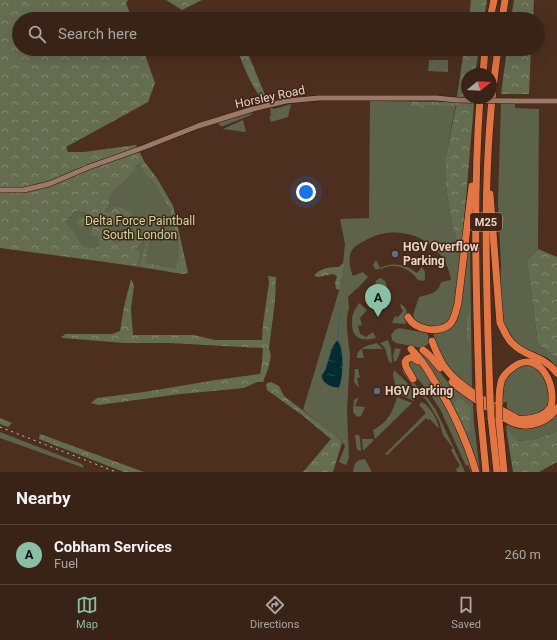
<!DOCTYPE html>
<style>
:root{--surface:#392317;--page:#442f24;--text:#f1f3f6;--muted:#aba4a1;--line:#534036;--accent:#8abfa5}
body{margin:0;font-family:Roboto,sans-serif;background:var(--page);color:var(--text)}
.compass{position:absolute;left:461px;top:68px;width:36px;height:36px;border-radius:50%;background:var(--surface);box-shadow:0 4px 16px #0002;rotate:72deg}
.you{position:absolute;left:306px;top:192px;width:14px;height:14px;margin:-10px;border:3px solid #fff;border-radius:50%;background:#1a73e8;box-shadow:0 0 0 6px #1a73e833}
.badge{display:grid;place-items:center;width:26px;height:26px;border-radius:50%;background:var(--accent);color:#111;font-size:13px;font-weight:700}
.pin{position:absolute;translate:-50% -33px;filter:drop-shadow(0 1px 2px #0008)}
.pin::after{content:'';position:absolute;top:21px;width:14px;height:12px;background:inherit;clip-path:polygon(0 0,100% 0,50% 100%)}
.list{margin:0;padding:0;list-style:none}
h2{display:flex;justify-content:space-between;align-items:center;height:52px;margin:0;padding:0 16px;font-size:17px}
h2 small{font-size:13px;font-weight:400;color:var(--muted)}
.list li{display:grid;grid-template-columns:26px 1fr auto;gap:12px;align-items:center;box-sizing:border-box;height:60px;padding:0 16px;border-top:1px solid var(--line)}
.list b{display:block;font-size:15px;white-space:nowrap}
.list p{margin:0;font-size:13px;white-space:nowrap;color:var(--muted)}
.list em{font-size:13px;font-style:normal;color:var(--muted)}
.icon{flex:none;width:22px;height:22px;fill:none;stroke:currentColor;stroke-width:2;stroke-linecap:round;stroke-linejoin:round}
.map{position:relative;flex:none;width:557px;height:472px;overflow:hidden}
.search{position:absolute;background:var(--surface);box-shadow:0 4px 16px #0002;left:12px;right:12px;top:12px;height:44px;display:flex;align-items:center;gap:10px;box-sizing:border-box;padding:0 14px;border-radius:22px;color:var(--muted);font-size:15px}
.sheet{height:112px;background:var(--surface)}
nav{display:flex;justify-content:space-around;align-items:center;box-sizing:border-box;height:56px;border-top:1px solid var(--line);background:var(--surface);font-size:11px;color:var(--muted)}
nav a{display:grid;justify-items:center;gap:2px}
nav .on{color:var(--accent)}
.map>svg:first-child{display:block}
</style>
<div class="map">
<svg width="557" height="472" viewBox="0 0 557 472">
<defs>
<pattern id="forest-crowns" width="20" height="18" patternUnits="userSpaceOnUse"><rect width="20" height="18" fill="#656d51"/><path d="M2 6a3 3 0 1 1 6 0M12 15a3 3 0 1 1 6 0" fill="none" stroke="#828871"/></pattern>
<pattern id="water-ripples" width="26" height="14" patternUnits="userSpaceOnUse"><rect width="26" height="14" fill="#052b32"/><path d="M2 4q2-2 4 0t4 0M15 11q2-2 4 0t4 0" fill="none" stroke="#29494e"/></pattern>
</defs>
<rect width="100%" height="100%" fill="#4c2f1f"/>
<g fill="#5d634b">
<polygon points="429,60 448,60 448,72 428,71"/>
<path d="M370,101L456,102L446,157V187L451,220L456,238L462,245C460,259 457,307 450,318C447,323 440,325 435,328L415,321L413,315L419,297C430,294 438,294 441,282L451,280C445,240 400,221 366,240C360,243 354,246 351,252C348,259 350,269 353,276L363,272L368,277L357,289H356L348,297L349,308L347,317V330L350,355L347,411L349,458L346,465L339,462L345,446L336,436L303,410L341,284L345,244L340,219L369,218Z"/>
<polygon points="501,103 515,103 515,108 539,109 538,249 527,261 538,344 557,358 557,367 548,358 517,345 508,334 503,323 500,287 501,265 498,202"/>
<polygon points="291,104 288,117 271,122 269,116 271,116 270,107 274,109"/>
<polygon points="252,113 251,115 223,126 220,126 218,123"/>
<polygon points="243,120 246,132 245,132 223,129"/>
<polygon points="145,163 156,177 173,206 188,273 183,274 82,258 65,222 76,211 102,217 109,205 110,195 135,171 135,166"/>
<polygon points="467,246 470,249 472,388 459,381 449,367 446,366 435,341 433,332 449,328"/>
<path d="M376,260L380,268C393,262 405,264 417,273L422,267L425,272V279L423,281L418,280C412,271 402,265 391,266C384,267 381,270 375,269L373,265Z"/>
<polygon points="381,278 385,281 387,286 378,296 376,294 381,289 376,284 375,282 378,279"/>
<path d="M359,303L367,310L360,318L362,325L358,326L360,334L366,337L373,332L376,338C363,341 352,340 352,323C352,320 352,316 353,314C354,310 358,306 359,303Z"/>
<path d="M400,303C412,313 404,312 406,324L392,323L395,316L398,317L403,311L401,308Z"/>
<polygon points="399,328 426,333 428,335 430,343 422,348 396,343 392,340 391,335 395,330"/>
<polygon points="388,340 391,349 392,363 389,362 385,348 380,343"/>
<polygon points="377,343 383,349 362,349 364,358 357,358 357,354 360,350 366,346"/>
<polygon points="395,348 401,349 397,360 394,362 393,356"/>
<path d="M416,352C433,354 437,370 447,381C455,389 464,395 473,401L474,423L480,472H479C462,429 448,386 416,352Z"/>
<polygon points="409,360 416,361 424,369 451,415 473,472 471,472 468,465 466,466 440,409 427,389 411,372 408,361"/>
<path d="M533,365C538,368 547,372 551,377C557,390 550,411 536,416C527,419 515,414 507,409V402L502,403V387L506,377L519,366Z"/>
<polygon points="355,369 358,369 360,378 357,378 359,388 354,382"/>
<path d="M394,370C402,378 417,389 414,401L398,394L393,376Z"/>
<polygon points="403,370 428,399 436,410 465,472 457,472 456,469 460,466 451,450 453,448 443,435 439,421 427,401 412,385 402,371"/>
<polygon points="359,397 355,406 365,407 361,416 357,417 353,412 354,400"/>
<path d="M397,397L412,403L375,439L373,430C387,423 393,412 397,397Z"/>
<path d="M422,402C430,406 438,420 439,429L430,419L428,420L426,418L387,455L385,454L426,413L419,405Z"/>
<path d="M557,415V431L537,439L518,441L506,427L509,423C531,430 539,430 557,415Z"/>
<polygon points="0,432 82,464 84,468 0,438"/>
<polygon points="355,435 359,435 360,439 361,451 357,450"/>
<polygon points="362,439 373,439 374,440 363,451"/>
<path d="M365,459L372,472H353C354,463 356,460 365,459Z"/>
</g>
<g fill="url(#forest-crowns)" fill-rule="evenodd">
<path d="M0,0H128L126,3L132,19H19V49H143L155,83L148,102L66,147L68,152H84L136,145L145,163L156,177L173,206L188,273L183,274L140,266L147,240L149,241L145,263L176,269L179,256V245L170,209L154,182L144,172L141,164L135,166V171L110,195L109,205L105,212L109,213L115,207C124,207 131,213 137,219L136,225L121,222L108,227L105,235L117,244C123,238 131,235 135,228L141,232L142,242L136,249L140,254L136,266L0,248ZM76,211L87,213L76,222L79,227L89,224L93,227L91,236H98L100,246L94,248L83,247L75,234L65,222Z"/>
<polygon points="166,0 202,0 182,10"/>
<polygon points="471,0 487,0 484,19 469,19"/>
<polygon points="514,0 534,0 533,19 511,19"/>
<path d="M237,49H246L268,102L266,104C254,92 243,66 237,49Z"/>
<polygon points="464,49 479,49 475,74 467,74 467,97 457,97"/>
<polygon points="507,49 531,49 529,94 501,94"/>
<polygon points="413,102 474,103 462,245 456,238 451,220 446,187 446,157 456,106 425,105 423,108 419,107 418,105 410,106"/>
<polygon points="538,249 557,257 557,358 538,344 527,261"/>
<path d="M344,262L340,290L336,289L335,283L337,276L333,274L318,277L314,276C319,268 330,267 339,267Z"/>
<polygon points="268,276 276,277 275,301 269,348 271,356 268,369 263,382 257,382 244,388 180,394 99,405 91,403 97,398 144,392 216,380 260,374 262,363 263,348 169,343 124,343 63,338 61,337 66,334 112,334 120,331 124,307 131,279 134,286 131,309 133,335 194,335 215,340 262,340 263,324 269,283"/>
<polygon points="468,315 470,315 471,339 468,341 467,341 467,316"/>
<polygon points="271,382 279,386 284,396 336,436 342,443 333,472 303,472 331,439 302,415 267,390 266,384"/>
<polygon points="459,398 471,407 470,430 466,432 454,404"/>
<polygon points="0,418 12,423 8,427 0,424"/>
<polygon points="506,427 518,441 537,439 557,431 557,462 539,472 513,472"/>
<polygon points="40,434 144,472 124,472 39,439"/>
</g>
<path fill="url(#water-ripples)" stroke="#485d5f" d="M337,340C345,346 344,379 339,388C331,388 323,384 321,376L325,370L332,347Z"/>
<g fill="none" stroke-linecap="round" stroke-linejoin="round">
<polyline stroke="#485d5f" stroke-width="1" points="338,340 339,314"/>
<g stroke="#301607" stroke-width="6">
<g id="minor">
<polyline points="516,101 557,101"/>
<polyline points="0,190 24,190 49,184 89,167 145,147 198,126 253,109 286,101 319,98 436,98 456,100"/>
</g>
</g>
<g stroke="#301607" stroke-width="8">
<g id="highway">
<polyline points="490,19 494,0"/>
<polyline points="502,19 505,0"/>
<polyline points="483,74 485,49"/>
<path d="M490,194L500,323C504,330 507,339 513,344C527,358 543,355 557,373"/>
<path d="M408,317C415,330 438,334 450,324C455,319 456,310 458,303L472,186"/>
<path d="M432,341C436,351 439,360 446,369C461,389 496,407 518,419C531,420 543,418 551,407C557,382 537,348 512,368C508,371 504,375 502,379C499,387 499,395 499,404"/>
<path d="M411,349C420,358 427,368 433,379C452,408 466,439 476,472"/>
<polyline points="423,350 429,355 440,368"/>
<polyline points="413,379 406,367 405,362 407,359 412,357 418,361"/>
<path d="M452,382C463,392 475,399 487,407C496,412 504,419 514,423C529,429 548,422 557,408"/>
<path d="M479,388C476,291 473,195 480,98"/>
<path d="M490,396C486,281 481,164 498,49"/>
<polyline points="480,409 486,472"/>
<polyline points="491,417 497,472"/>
<polyline points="499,420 504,472"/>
</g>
</g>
<use href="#minor" stroke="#9b7967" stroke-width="5"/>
<use href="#highway" stroke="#e17543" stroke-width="7"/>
<polyline stroke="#d6c2b8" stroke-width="1" stroke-dasharray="2 4" stroke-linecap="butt" points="0,427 116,472"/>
<g stroke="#301607" stroke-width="6" stroke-linecap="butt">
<polyline id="minor-bridge" points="456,100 516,101"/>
</g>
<g stroke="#301607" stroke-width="8" stroke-linecap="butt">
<g id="highway-bridge">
<polyline points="479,388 480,409"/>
<polyline points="490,396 491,417"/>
<polyline points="499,404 499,420"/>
</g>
</g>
<use href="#minor-bridge" stroke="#9b7967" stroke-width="5"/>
<use href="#highway-bridge" stroke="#e17543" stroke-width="7"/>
</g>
<g fill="#5c6f8a" stroke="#412515" stroke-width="1.5">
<circle cx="395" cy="254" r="4"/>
<circle cx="377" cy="391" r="4"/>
</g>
<g text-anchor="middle" stroke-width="3" stroke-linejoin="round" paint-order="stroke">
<rect fill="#412515" stroke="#b49f93" stroke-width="1" x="470" y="213" width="32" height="18" rx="3"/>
<g font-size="11" font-weight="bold" fill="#e6d3c9">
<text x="486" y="226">M25</text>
</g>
<g font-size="12" fill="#e6d3c9" stroke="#412515">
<text transform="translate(270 97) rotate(-12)" y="4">Horsley Road</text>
</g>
<g font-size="12" fill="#cad9a3" stroke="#412515">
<text x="140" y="225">Delta Force Paintball<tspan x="140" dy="14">South London</tspan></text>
</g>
<g font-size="12" font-weight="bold" fill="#e6d3c9" stroke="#412515" text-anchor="start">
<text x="403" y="251">HGV Overflow<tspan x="403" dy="14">Parking</tspan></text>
<text x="385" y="395">HGV parking</text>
</g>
</g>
</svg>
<svg class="compass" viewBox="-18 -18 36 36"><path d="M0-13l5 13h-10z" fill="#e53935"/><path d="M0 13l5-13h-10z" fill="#aba4a1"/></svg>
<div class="you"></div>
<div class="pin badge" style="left:378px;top:317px">A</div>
<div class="search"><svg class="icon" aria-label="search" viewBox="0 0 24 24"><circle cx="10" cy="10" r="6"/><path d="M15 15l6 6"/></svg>Search here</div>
</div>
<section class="sheet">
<h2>Nearby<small></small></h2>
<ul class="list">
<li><span class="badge">A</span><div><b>Cobham Services</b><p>Fuel</p></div><em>260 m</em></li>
</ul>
</section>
<nav>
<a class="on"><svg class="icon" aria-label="map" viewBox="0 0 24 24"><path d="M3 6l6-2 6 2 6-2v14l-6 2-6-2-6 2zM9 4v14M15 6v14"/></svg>Map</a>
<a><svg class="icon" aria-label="directions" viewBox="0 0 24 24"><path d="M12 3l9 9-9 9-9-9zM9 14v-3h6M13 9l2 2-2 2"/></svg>Directions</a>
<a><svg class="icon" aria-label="saved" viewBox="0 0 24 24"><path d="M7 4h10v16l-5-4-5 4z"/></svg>Saved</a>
</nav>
